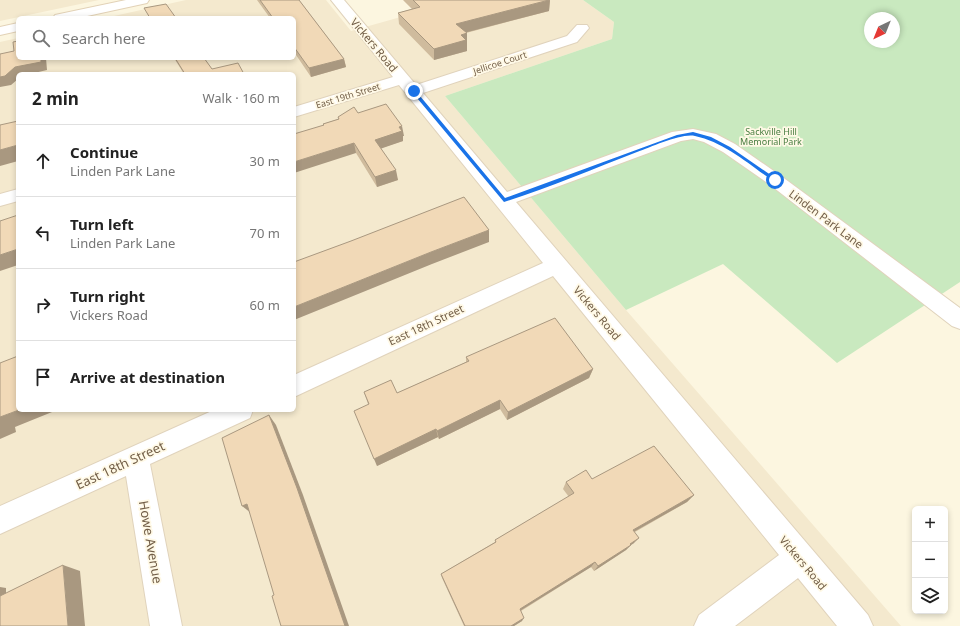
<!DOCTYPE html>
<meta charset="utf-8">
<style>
:root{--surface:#fff;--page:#f6f6f6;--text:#222;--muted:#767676;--line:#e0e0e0}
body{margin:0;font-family:"Noto Sans",sans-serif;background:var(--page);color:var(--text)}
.controls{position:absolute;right:12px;bottom:12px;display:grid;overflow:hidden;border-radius:6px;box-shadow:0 2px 6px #0003}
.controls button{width:36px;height:36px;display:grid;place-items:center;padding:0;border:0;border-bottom:1px solid var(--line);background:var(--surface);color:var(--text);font:20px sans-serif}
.compass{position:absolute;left:864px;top:12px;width:36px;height:36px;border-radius:50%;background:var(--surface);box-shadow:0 2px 6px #0003;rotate:223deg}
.stop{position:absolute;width:12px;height:12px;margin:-9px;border:3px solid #1a73e8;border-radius:50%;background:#fff}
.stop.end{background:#1a73e8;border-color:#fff;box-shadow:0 1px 4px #0008}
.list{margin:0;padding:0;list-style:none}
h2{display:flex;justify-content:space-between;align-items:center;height:52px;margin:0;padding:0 16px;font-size:17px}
h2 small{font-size:13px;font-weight:400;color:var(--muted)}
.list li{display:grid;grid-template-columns:26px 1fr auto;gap:12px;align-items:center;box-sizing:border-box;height:72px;padding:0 16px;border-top:1px solid var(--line)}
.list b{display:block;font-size:15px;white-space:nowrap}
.list p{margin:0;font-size:13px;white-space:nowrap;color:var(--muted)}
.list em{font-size:13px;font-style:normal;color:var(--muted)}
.icon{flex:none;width:22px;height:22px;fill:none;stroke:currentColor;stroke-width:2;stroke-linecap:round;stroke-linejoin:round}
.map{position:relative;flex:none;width:960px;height:626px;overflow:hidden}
.search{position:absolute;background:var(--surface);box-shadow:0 2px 6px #0003;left:16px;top:16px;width:280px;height:44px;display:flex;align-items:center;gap:10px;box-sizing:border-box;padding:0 14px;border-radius:6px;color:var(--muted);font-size:15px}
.panel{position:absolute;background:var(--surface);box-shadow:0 2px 6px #0003;left:16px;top:72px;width:280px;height:340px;border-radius:6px}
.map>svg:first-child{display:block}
</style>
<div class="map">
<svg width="960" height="626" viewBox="0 0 960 626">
<rect width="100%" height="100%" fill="#fcf6e0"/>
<g fill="#f4e9ce" fill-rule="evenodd">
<polygon points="0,0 99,0 0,21"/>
<path d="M186,0H326L351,31L461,0H583L614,22L612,39L445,96L626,310L901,626H0V42L18,38V58H294V18H105ZM18,74H294V410H18Z"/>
</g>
<path fill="#c9e9bf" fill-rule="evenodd" d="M583,0H960V282L837,363L723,264L626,310L445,96L612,39L614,22ZM870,18H894V42H870Z"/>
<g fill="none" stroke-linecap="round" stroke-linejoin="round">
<g stroke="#e0d3bc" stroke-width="2">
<g id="street">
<polygon points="331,0 344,0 416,85 567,36 577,25 587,25 589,28 577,42 423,93 507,192 672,132 693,129 716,134 735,144 781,176 960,308 960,329 952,326 769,184 723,152 704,142 693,139 681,141 516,202 868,615 873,626 837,626 798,578 735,626 694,626 699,615 779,555 553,276 294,397 294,375 543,263 399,85 294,117 294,107 393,77"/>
<polygon points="18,189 18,201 0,206 0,194"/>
<polygon points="214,410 253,410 250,418 150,464 182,626 150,626 126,476 0,534 0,506"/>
</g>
</g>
<g stroke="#e2d2b7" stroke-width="2">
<g id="secondary">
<polygon points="126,0 149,0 147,3 78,18 53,18 55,15"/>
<polygon points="18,23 18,31 0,35 0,27"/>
</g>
</g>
<use href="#street" fill="#fff" fill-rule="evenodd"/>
<use href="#secondary" fill="#fff" fill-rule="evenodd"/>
</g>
<g fill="#cfbb9d">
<polygon points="257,0 299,0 344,59 346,67 311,77 294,52 294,18 270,18"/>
<polygon points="403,0 550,0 549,11 466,33 467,33 467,51 434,60 399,24 398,13 412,9"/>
<polygon points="174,58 204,58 212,69 184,74"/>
<polygon points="338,117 404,136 403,136 403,141 381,148 398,180 377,187 356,153 323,125 323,124 338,119"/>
<polygon points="466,357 593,369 589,378 507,420 500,409 439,439 438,437 377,466 368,404 364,392 397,393 466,362"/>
<polygon points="592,479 694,495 687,502 635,532 634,543 631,545 626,550 594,571 591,567 521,611 522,621 514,626 464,626 442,578 441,574 495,542 495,540 569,497 563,489 566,482"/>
</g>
<g fill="#a99880">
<polygon points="550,0 549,11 456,35 456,24"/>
<polygon points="467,33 467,51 434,60 434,49 461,35"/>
<polygon points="41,58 46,58 47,70 30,74 18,74 18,79 11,85 0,87 0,77 15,67"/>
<polygon points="344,59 346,67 311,77 309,68"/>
<polygon points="402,126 404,136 403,136 403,141 377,150 375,140"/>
<polygon points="354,143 356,153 294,173 294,162"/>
<polygon points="18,145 18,161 0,166 0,150"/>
<polygon points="396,170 398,180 377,187 375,177"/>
<polygon points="489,230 489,242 432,264 294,320 294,307 431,252"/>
<polygon points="18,249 18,265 0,271 0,255"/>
<polygon points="593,369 589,378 507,420 508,412"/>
<polygon points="500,400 500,409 439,439 437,431"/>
<polygon points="19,410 57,410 15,427 16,432 0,439 0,417"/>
<polygon points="269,415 276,425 303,495 349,626 345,626"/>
<polygon points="436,429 438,437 377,466 374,459"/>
<polygon points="694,495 687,502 628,535 633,530"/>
<polygon points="247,504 251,513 242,506"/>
<polygon points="639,538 634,543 625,549 630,544"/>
<polygon points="631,545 626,550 594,571 598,566"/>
<polygon points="595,562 591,567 518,612 520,609"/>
<polygon points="63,565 80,571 85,626 68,626"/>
<polygon points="0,587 6,588 6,596 0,603"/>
<polygon points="524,618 522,621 514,626 511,626"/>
</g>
<g fill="#f1d9b7" stroke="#a99880">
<polygon points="260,0 299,0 344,59 309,68 294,47 294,18 273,18"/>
<polygon points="413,0 549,0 456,24 467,33 461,35 466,40 434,49 398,13 420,7"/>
<polygon points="166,4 176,18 150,18 144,8"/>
<polygon points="18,41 18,58 41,58 41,62 15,67 5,76 0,77 0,54 14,51 13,42"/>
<polygon points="175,58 204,58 212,69 238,63 244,74 185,74"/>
<polygon points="386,104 402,126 399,127 402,131 375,140 396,170 375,177 354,143 294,162 294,134 324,125 323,124 339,119 338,117 354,107 358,113"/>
<polygon points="18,121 18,145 0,150 0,125"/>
<polygon points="464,197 489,230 431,252 294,307 294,262 351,241"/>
<polygon points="18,215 18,249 0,255 0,221"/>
<polygon points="555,318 593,369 508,412 500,400 437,431 436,429 374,459 354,411 369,404 364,392 391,380 397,393 469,361 466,357"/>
<polygon points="18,356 18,410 19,410 0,417 0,363"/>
<polygon points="269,415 297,488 345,626 281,626 272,596 274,595 247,504 242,506 222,438"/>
<polygon points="654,446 694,495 633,530 639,538 630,544 631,545 598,566 595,562 520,609 524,618 511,626 465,626 441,574 496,542 495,540 574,493 566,482 586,470 592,479"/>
<polygon points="63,565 68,626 0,626 0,596"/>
</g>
<path fill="#1a73e8" d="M412,90H415L505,198L677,135L693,132L711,137L730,147L778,180L773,181C750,165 724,142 695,136C681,133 652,147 637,152C593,169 549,188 504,202L412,92Z"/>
<g text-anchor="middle" stroke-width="3.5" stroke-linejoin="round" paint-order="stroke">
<g font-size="9" fill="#725e47" stroke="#fff9e6">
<text transform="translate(500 63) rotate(-18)" y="3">Jellicoe Court</text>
<text transform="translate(348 96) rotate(-17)" y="3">East 19th Street</text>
</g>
<g font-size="9" fill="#497e42" stroke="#fff9e6">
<text x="771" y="135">Sackville Hill<tspan x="771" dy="10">Memorial Park</tspan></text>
</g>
<g font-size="11" fill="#725e47" stroke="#fff9e6">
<text transform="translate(374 45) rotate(50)" y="4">Vickers Road</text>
<text transform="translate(826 219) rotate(37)" y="4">Linden Park Lane</text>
<text transform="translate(597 313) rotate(50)" y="4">Vickers Road</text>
<text transform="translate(426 325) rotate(-25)" y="4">East 18th Street</text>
<text transform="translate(803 563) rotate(50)" y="4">Vickers Road</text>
</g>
<g font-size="13" fill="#725e47" stroke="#fff9e6">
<text transform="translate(120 465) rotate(-25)" y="5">East 18th Street</text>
<text transform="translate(151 542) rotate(80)" y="5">Howe Avenue</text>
</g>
</g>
</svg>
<div class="controls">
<button>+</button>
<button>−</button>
<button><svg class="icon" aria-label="layers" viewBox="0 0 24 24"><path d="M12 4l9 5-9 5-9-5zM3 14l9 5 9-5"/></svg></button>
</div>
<svg class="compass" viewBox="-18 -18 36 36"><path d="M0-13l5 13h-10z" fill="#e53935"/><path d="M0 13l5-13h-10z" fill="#767676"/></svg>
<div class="stop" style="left:775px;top:180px"></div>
<div class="stop end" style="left:414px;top:91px"></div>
<div class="search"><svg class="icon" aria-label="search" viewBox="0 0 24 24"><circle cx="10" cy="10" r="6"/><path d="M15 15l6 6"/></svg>Search here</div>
<section class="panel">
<h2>2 min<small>Walk · 160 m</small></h2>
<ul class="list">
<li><svg class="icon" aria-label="ahead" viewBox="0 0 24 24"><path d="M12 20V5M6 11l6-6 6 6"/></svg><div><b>Continue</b><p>Linden Park Lane</p></div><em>30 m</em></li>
<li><svg class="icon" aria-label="left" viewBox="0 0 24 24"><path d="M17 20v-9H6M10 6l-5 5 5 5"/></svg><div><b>Turn left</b><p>Linden Park Lane</p></div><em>70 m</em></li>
<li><svg class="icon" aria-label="right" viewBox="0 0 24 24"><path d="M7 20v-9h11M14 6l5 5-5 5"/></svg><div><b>Turn right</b><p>Vickers Road</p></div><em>60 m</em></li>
<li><svg class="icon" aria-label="arrive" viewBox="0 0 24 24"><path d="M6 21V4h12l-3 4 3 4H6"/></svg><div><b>Arrive at destination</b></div></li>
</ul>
</section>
</div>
